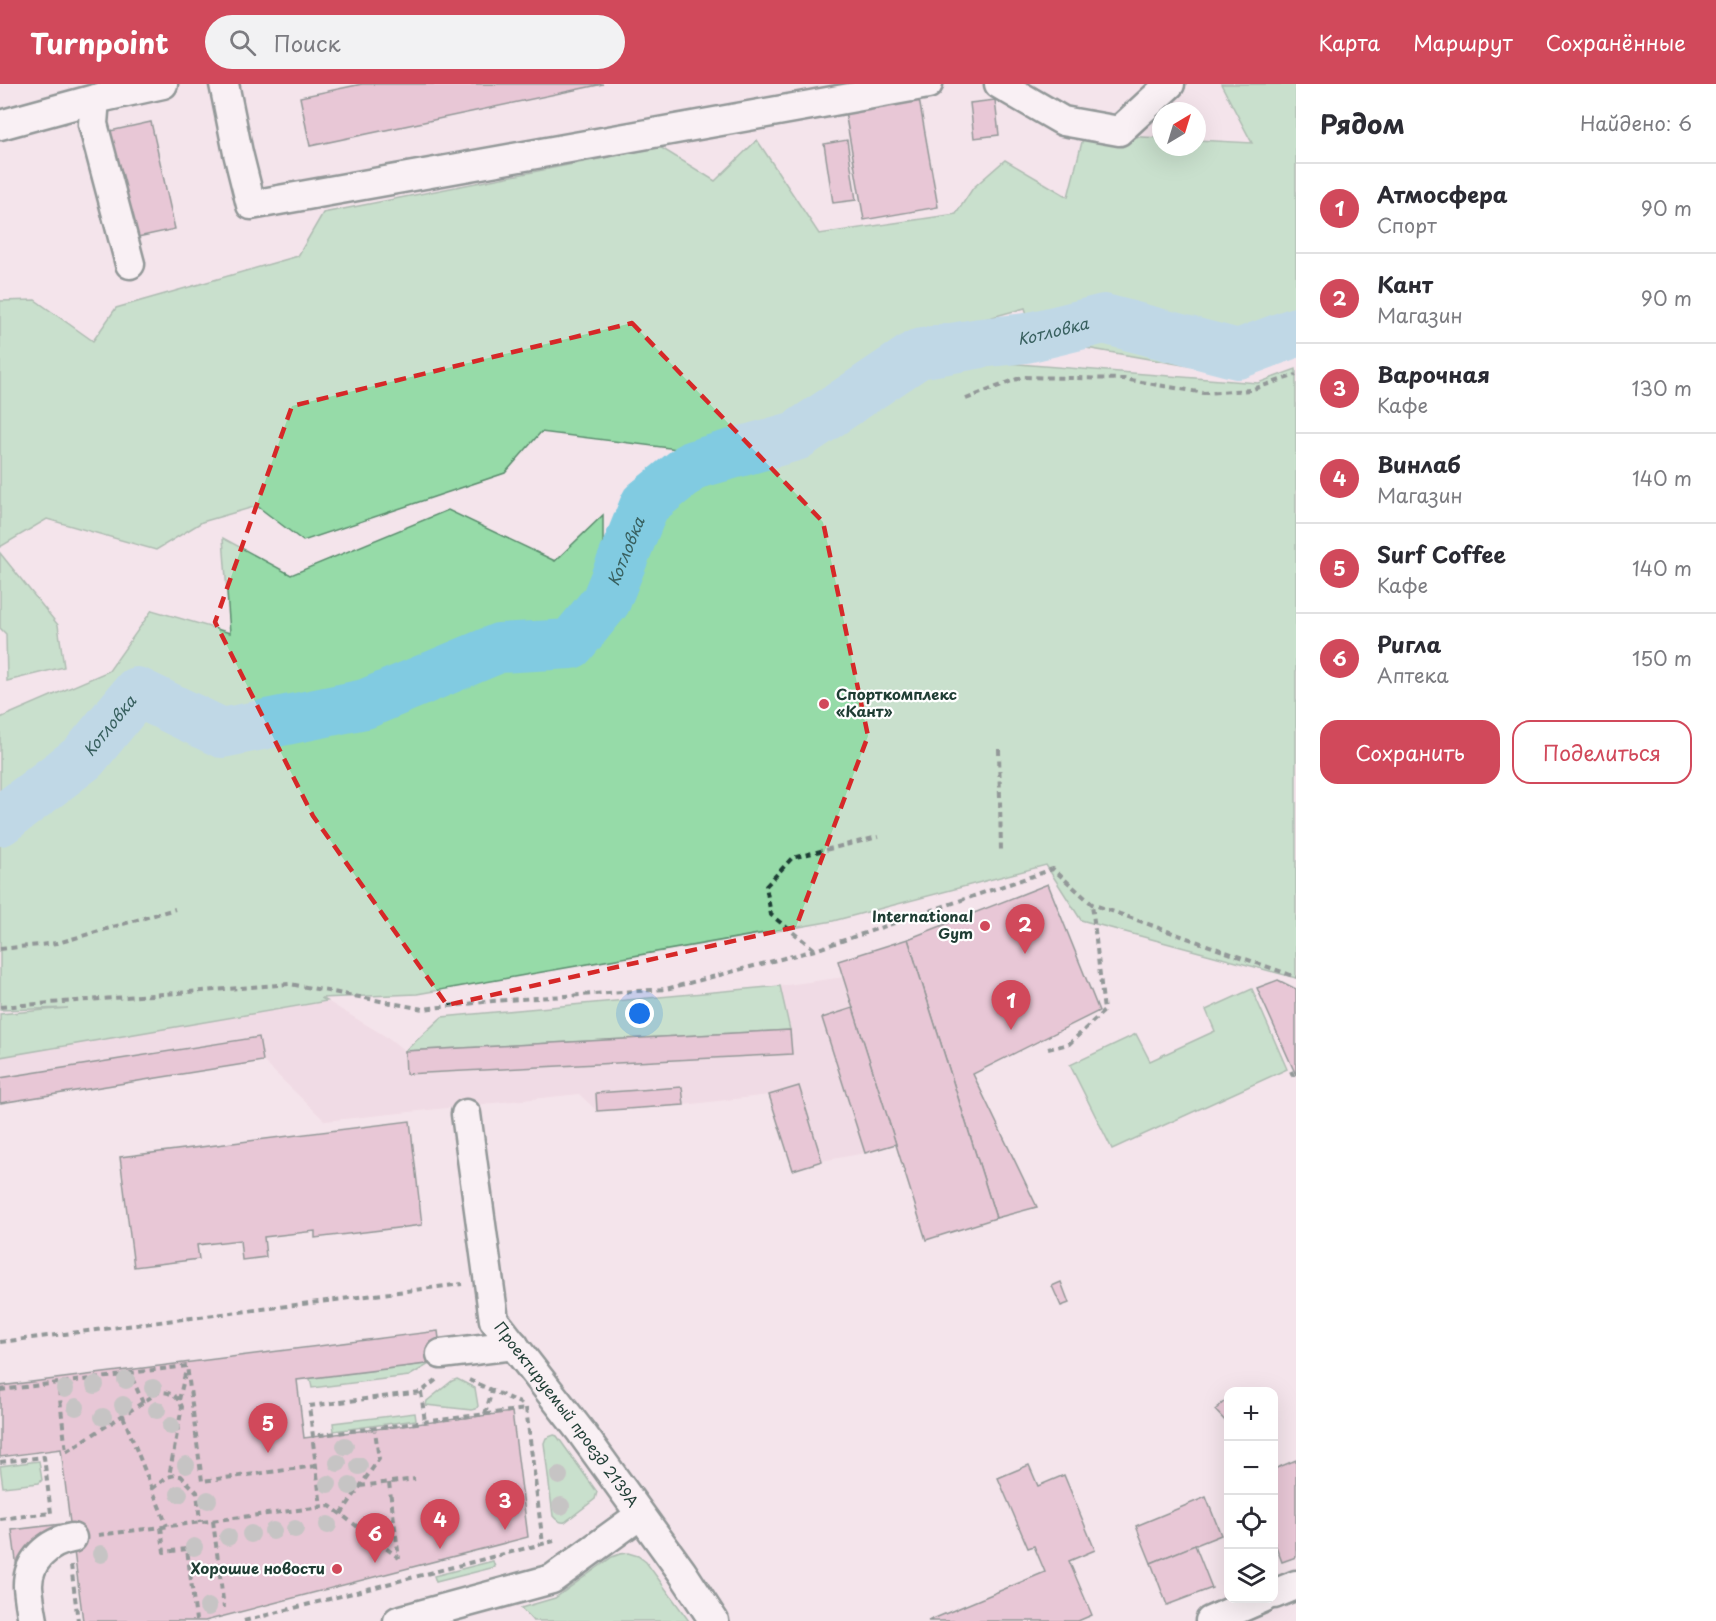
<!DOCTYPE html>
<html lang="ru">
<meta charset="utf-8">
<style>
:root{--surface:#fff;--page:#f2f2f3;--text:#2b2b33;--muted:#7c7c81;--line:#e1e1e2;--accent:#d1495b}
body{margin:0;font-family:"Playpen Sans",sans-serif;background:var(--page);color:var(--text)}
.controls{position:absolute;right:18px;bottom:18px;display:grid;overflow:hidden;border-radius:12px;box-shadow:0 6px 24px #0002}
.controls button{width:54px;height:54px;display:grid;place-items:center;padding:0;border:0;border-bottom:2px solid var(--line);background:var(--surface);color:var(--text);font:30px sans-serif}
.compass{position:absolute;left:1152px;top:18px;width:54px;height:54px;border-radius:50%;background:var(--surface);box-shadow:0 6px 24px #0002;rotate:38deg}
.you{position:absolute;left:640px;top:930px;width:21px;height:21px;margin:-15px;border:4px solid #fff;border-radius:50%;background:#1a73e8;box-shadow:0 0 0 9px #1a73e833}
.badge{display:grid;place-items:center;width:39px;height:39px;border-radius:50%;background:var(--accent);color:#fff;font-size:20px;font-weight:700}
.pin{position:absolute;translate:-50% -50px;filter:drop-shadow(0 2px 3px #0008)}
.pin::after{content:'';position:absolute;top:32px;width:21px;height:18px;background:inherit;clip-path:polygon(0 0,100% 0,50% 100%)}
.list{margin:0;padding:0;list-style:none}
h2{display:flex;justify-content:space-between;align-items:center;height:78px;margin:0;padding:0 24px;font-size:26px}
h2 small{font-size:20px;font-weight:400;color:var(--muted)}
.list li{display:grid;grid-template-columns:39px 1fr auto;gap:18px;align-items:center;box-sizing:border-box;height:90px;padding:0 24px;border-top:2px solid var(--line)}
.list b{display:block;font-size:22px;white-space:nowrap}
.list p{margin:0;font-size:20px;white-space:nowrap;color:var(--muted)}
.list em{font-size:20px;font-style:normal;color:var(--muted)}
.actions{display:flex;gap:12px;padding:18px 24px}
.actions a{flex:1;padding:14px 0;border:2px solid var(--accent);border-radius:18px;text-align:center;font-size:21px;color:var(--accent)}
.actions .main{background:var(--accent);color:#fff}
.icon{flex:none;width:33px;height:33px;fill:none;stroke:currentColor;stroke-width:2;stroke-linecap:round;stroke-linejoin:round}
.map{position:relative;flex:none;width:1296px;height:1537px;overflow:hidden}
header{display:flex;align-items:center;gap:36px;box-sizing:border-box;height:84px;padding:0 30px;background:var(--accent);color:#fff}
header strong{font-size:28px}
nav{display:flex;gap:33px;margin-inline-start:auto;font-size:21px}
.search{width:420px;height:54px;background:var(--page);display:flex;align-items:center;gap:15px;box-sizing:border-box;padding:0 21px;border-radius:33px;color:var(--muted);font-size:22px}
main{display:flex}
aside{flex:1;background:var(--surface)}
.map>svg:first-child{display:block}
</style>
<header>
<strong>Turnpoint</strong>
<div class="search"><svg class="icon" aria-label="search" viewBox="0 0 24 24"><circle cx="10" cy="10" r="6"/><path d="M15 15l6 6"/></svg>Поиск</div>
<nav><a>Карта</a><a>Маршрут</a><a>Сохранённые</a></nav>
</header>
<main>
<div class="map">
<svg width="1296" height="1537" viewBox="0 0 1296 1537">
<rect width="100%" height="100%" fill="#f4e4eb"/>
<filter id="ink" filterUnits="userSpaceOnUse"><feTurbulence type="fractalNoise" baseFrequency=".0167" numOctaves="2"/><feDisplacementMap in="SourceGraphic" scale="12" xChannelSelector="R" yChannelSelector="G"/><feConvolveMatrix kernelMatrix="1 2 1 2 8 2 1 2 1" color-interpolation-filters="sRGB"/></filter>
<g filter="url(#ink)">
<polygon fill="#ecd1dd" points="844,893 896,1060 865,1069 822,1077 793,1086 769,1011 684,1021 597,1027 579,1010 325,1037 263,977 0,1019 0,973 327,917 390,955 405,967 790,946 780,902"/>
<g fill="#96dba8" stroke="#5a8c6e" stroke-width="1.5">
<polygon points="1221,0 1296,0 1296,270 1229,289 1035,255 1025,224 897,259 803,319 982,277 1258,299 1296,285 1296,894 1081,836 1046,781 833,837 417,910 321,914 327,917 0,973 0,930 68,924 0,926 0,634 109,587 152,526 230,549 223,454 291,491 448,426 555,477 603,431 603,475 702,368 541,348 505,389 303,457 257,422 202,438 156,466 47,435 0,463 0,217 35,216 93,257 116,224 298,172 323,129 660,63 715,97 757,56 819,150 956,130 973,104 1005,76 1068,113 1084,50 1161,54 1161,63 1197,63 1197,56 1252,59"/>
<polygon points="0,469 58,541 64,583 7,597 6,550 0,544"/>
<polygon points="780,902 790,946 405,967 442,933"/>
<polygon points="1252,905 1287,985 1112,1065 1070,981 1136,950 1150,977 1215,947 1206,926"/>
<polygon points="431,1279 409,1292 312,1304 310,1294"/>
<polygon points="457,1295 475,1304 478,1322 476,1325 472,1326 426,1321 427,1317 452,1297"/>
<polygon points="415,1329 416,1336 334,1347 333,1339"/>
<path d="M554,1351L557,1352L597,1408L595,1415L565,1438C560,1439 557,1437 553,1432L544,1359L546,1354Z"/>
<polygon points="39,1377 42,1396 39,1399 3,1403 0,1382"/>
<polygon points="628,1469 638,1472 646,1478 689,1537 533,1537 521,1524 555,1514 612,1473 620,1470"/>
<polygon points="493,1477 495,1483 436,1498 434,1492"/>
</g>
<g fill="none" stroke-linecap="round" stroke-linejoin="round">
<path stroke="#81cbe1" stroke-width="50" id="s1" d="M0,737L84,673L137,608L222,649L365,620L499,564L571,560L606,517L645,420L693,381L796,352L918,270L981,259L1026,254L1104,235L1238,270L1296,248"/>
</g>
<g fill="#daa5bc" stroke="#1f3d34" stroke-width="1.5">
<polygon points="362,0 603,0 310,62 300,13"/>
<polygon points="919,15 938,123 864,136 845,28"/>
<polygon points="995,16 999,51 974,54 970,19"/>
<polygon points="151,38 175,145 133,154 110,47"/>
<polygon points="847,56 856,116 833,119 824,60"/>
<polygon points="1048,800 1099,927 973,990 1037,1123 996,1134 908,855"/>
<polygon points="908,855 996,1134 926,1156 838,877"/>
<polygon points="1278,896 1296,905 1296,991 1257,904"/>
<polygon points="853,924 896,1060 865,1069 822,934"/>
<polygon points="790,946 792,970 406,990 405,967"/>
<polygon points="259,953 263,977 0,1019 0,994"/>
<polygon points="799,1002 822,1077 793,1086 769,1011"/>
<polygon points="682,1003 684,1021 597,1027 596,1009"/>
<polygon points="410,1037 422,1141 315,1154 315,1147 264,1153 266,1173 242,1176 240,1156 197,1161 199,1175 134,1183 120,1073"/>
<polygon points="1061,1198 1069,1219 1061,1222 1052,1202"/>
<polygon points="438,1247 442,1278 297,1296 304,1354 512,1328 528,1453 205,1537 83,1537 74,1467 66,1468 47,1481 24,1537 12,1446 70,1439 61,1365 0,1373 0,1302"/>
<polygon points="1228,1314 1228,1340 1215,1326"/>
<polygon points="1296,1376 1296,1473 1282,1478 1274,1457 1274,1385"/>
<polygon points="1029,1381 1038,1402 1064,1391 1095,1466 1069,1477 1092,1531 1078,1537 928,1537 1045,1488 1034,1462 1028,1464 998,1394"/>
<polygon points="1206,1413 1221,1451 1151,1479 1136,1442"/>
<polygon points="1195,1461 1212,1504 1167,1521 1151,1479"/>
</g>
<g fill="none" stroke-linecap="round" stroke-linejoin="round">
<g stroke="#1f3d34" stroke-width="33">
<g id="minor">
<polyline points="224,0 238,69 251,121 928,0"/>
<polyline points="999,0 1063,37 1119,47 1170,0"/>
<polyline points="95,15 93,40 130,180"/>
<polyline points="0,41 95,15 163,0"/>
<path id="s2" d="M466,1030L494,1236L581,1348L682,1488L714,1537"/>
<polyline points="441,1270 514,1261"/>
<polyline points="1274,1510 1296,1501"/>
<path d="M33,1537C31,1526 29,1514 28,1503C27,1477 48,1458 72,1454"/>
<polyline points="398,1537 552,1495 640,1431"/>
<polyline points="1210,1537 1263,1514"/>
</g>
</g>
<g stroke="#1f3d34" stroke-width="4" stroke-dasharray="6 4.5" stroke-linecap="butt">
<polyline points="966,315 1022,293 1124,295 1204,309 1250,306 1296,291"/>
<polyline points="999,665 1001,767"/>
<polyline points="0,865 58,859 175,825"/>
<polyline points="814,865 771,831 766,802 792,774 878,753"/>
<polyline points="0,923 290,900 423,925 493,917 666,905 815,866 1053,785 1092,820 1296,893"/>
<polyline points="1048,965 1069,960 1104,927 1092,820"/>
<polyline points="1291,987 1295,996"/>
<polyline points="0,1258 462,1200"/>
<polyline points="436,1296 421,1308 309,1322 313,1352 526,1325"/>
<polyline points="469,1296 522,1320"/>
<polyline points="0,1306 132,1290"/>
<path d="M59,1306L66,1368L159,1308C171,1308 178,1312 182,1323L169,1392"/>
<polyline points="421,1308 425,1338"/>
<polyline points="179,1316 186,1286"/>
<polyline points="143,1319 130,1289 187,1282 202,1397 316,1382"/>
<polyline points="526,1324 543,1460"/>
<polyline points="485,1330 492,1307"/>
<polyline points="123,1332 167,1442"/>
<polyline points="313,1358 321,1423"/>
<polyline points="0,1378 44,1373 51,1429"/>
<polyline points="389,1399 399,1474"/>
<polyline points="360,1402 415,1395"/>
<polyline points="152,1405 167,1393 175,1391 181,1392 197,1408 200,1438"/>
<polyline points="341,1430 379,1375 375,1347"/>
<polyline points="0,1435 51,1429"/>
<polyline points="213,1437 224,1524"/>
<polyline points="161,1443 164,1468 187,1465 196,1536"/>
<polyline points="98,1451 330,1422 399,1474"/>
<polyline points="71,1481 78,1537"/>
<polyline points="244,1537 554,1457"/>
</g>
<use href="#minor" stroke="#fff" stroke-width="28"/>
</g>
<g fill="#8f9e96">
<circle cx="126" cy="1296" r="9"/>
<circle cx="95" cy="1301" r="9"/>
<circle cx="153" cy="1304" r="9"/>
<circle cx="65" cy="1305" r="9"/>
<circle cx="123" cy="1321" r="9"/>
<circle cx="76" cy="1323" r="9"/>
<circle cx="157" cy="1326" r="9"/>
<circle cx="103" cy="1333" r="9"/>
<circle cx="171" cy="1342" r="9"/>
<circle cx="345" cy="1362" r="9"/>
<circle cx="338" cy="1379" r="9"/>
<circle cx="186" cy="1381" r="9"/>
<circle cx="359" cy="1382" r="9"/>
<circle cx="559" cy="1392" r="9"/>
<circle cx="328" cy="1400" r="9"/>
<circle cx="350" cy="1402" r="9"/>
<circle cx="179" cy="1410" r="9"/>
<circle cx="208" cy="1416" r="9"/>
<circle cx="561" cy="1422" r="9"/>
<circle cx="328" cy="1441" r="9"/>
<circle cx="295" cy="1445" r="9"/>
<circle cx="273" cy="1447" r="9"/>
<circle cx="251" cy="1450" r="9"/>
<circle cx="228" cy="1453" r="9"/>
<circle cx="194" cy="1463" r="9"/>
<circle cx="101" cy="1470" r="9"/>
<circle cx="208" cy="1523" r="9"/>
</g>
</g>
<path d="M0 0H1296V1537H0ZM632,239L823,438L868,652L796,843L447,921L313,732L215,538L292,322Z" fill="#f4e4eb" fill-opacity=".55" fill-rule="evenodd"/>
<path fill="none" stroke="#d62828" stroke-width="4.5" stroke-dasharray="12 8" stroke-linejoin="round" d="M632,239L823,438L868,652L796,843L447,921L313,732L215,538L292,322Z"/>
<g fill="#d1495b" stroke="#fff" stroke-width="2">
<circle cx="824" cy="620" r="6"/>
<circle cx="985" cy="842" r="6"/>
<circle cx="337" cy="1485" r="6"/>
</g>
<g text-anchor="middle" stroke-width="4.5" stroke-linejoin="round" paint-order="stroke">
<g font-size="15" font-weight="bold" fill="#1f3d34" stroke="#fff" text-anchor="end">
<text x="836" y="616" text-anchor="start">Спорткомплекс<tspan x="836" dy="17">«Кант»</tspan></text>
<text x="973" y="838">International<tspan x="973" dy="17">Gym</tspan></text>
<text x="325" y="1490">Хорошие новости</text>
</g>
<g font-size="15" fill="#1f3d34" stroke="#fff">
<text dy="5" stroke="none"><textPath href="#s2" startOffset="327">Проектируемый проезд 2139А</textPath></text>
</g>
<g font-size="16" font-style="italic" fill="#38605f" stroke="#fff">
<text dy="6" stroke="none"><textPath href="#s1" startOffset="1260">Котловка</textPath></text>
<text dy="6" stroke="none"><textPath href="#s1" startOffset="756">Котловка</textPath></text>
<text dy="6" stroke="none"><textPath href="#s1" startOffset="146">Котловка</textPath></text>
</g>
</g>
</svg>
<div class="controls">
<button>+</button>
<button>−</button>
<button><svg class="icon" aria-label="locate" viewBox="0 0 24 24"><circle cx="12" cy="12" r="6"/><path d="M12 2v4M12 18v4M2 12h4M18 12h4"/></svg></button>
<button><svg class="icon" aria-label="layers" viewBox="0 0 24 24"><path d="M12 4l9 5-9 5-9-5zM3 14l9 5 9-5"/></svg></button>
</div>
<svg class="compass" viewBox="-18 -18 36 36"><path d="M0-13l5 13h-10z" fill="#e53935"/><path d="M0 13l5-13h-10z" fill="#7c7c81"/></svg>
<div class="you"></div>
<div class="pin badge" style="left:1011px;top:946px">1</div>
<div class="pin badge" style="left:1025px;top:870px">2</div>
<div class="pin badge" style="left:505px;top:1446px">3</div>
<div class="pin badge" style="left:440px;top:1465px">4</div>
<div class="pin badge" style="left:268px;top:1369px">5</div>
<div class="pin badge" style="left:375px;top:1479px">6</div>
</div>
<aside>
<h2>Рядом<small>Найдено: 6</small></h2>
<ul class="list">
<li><span class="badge">1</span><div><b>Атмосфера</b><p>Спорт</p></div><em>90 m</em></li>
<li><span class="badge">2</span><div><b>Кант</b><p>Магазин</p></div><em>90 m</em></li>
<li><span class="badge">3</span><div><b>Варочная</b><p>Кафе</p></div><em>130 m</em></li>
<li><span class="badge">4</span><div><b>Винлаб</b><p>Магазин</p></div><em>140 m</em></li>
<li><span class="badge">5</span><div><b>Surf Coffee</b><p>Кафе</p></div><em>140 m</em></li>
<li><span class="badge">6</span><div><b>Ригла</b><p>Аптека</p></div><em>150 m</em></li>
</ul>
<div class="actions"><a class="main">Сохранить</a><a>Поделиться</a></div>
</aside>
</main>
